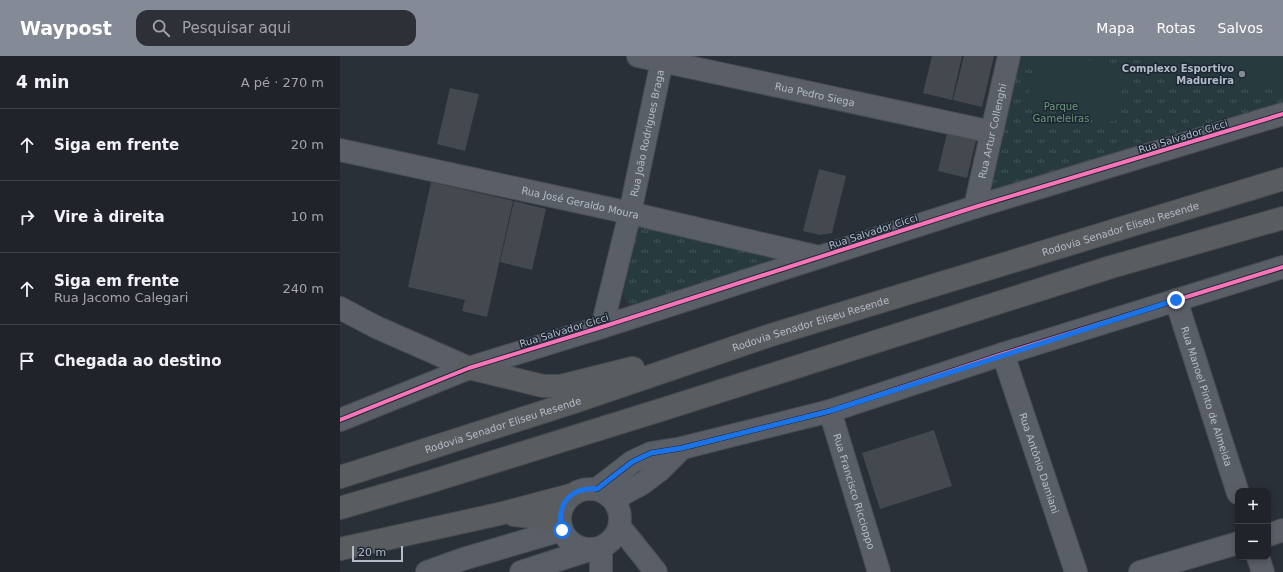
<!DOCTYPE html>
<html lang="pt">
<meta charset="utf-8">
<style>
:root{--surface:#20242a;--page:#2d3036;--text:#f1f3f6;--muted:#a2a4a8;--line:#3d4147;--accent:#848b96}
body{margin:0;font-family:"DejaVu Sans",sans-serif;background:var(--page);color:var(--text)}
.controls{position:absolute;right:12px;bottom:12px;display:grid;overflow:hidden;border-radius:8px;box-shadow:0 2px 6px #0003}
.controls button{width:36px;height:36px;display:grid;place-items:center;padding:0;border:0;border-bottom:1px solid var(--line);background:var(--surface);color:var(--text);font:20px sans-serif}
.scale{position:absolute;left:12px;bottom:10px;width:51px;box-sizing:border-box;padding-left:4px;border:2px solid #b4bcc9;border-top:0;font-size:11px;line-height:14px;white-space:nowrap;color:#b4bcc9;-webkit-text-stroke:3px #1d2633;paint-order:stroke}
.stop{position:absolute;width:12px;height:12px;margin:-9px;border:3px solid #1a73e8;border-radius:50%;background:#fff}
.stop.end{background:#1a73e8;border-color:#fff;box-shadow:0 1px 4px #0008}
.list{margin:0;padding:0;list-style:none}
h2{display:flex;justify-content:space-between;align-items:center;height:52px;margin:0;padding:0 16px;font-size:17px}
h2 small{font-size:13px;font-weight:400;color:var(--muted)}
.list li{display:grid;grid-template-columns:26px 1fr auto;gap:12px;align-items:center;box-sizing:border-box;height:72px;padding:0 16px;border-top:1px solid var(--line)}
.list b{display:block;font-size:15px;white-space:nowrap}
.list p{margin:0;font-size:13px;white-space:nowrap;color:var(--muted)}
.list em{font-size:13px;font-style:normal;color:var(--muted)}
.icon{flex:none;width:22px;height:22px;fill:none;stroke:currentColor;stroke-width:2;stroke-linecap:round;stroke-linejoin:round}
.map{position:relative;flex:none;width:943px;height:516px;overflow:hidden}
header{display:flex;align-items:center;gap:24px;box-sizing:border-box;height:56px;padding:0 20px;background:var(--accent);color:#fff}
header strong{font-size:19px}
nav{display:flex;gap:22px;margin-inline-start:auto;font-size:14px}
.search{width:280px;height:36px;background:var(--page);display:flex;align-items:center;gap:10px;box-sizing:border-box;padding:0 14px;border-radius:12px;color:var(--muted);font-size:15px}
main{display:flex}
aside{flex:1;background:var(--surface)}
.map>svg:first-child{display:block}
</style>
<header>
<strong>Waypost</strong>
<div class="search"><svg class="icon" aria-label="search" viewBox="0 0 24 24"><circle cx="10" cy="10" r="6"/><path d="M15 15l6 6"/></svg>Pesquisar aqui</div>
<nav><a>Mapa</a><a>Rotas</a><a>Salvos</a></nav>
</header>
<main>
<aside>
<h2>4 min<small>A pé · 270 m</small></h2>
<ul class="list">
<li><svg class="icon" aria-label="ahead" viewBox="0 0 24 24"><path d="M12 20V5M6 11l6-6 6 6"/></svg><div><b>Siga em frente</b></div><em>20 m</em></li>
<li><svg class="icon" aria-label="right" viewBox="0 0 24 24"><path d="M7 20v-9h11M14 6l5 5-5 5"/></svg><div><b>Vire à direita</b></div><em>10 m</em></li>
<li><svg class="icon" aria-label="ahead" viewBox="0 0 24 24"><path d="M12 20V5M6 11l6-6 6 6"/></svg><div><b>Siga em frente</b><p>Rua Jacomo Calegari</p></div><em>240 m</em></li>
<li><svg class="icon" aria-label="arrive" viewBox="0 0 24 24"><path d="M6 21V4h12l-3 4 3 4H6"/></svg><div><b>Chegada ao destino</b></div></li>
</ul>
</aside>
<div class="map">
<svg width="943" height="516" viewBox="0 0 943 516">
<defs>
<pattern id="park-tufts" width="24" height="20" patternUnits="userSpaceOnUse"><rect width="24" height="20" fill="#273a3e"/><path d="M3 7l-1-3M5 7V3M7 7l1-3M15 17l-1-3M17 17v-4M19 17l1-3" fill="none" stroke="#445559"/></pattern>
</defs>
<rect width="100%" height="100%" fill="#2a3038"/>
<g fill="url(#park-tufts)">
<polygon points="675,0 943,0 943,47 645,137"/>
<polygon points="304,167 428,196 434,204 298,250 287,247 283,239 297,176"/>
</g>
<g fill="#273a3e">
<polygon points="697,0 731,0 787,13 775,66 687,46"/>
<polygon points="779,0 943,0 943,35"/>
</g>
<g fill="#444950">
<polygon points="592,0 622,0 612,44 583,37"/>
<polygon points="624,0 654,0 642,51 613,44"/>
<polygon points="110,32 139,38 125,95 97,88"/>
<polygon points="608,73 637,80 627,122 598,115"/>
<polygon points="479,113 506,120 492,177 480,179 463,175"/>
<polygon points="91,126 173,145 147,261 122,255 125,244 68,231"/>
<polygon points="174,145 206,153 192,214 160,206"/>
<polygon points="594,374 612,430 540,453 522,397"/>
</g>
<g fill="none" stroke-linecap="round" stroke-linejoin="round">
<g stroke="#484c53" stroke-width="24">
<g id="minor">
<path id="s1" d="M298,0L652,76"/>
<path id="s2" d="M0,94L290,157L479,201"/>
<path id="s3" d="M635,151L669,0"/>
<path id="s4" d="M836,244L898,437"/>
<polyline points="0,252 36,271 129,312"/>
<path id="s5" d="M262,271L290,157L323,0"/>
<path id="s6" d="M663,298L736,516"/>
<path id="s7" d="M490,355L539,516"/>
<polyline points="0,364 129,312 262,271 635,151 943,58"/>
<circle cx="250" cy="463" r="30"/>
<polyline points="257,433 292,406 311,397 342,392 490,355 663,298 943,211"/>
<polyline points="274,443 303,427 320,414 342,392"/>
<polyline points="280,471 316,516"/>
<polyline points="928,479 943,474"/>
<polyline points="261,492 261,516"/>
<polyline points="918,501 923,516"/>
<polyline points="87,516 123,503 222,474"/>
<polyline points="181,516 252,493"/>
<polyline points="800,516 898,487"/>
</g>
</g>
<g stroke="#474c53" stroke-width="24">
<g id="highway">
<polyline points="129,312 203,330 221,330 293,312"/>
<path id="s8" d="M0,421L237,345L431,279L943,123"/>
<polyline points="0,452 89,426 327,352 771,211 943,162"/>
<polyline points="174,459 220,464"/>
<polyline points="0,493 159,458 231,439"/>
</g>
</g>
<use href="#minor" stroke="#5a5e66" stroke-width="22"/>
<use href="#highway" stroke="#5a5d60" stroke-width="22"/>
<g stroke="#1d2633" stroke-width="6">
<g id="cycleway">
<polyline points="0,364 129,312 262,271 635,151 943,58"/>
<polyline points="257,433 292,406 311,397 342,392 490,355 663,298 943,211"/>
</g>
</g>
<use href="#cycleway" stroke="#fb73b8" stroke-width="4"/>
</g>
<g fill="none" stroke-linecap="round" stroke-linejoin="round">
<path stroke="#1a73e8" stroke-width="5" d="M222,474C216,448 230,431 257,433L292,406L311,397L342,392L490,355L836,244"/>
</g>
<circle fill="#848b96" stroke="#1d2633" stroke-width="1.5" cx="902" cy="18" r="4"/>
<g text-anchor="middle" stroke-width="3" stroke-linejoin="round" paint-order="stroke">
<g font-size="10" font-weight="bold" fill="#b4bcc9" stroke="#1d2633" text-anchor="end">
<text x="894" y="16">Complexo Esportivo<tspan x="894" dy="12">Madureira</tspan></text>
</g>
<g font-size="10" fill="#b4bcc9" stroke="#1d2633">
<text dy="4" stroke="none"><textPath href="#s1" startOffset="181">Rua Pedro Siega</textPath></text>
<text dy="4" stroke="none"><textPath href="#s3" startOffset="78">Rua Artur Collenghi</textPath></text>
<text dy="4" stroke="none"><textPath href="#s5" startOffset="199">Rua João Rodrigues Braga</textPath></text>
<text transform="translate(843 80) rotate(-17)" y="4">Rua Salvador Cicci</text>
<text dy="4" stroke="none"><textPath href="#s2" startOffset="246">Rua José Geraldo Moura</textPath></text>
<text dy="4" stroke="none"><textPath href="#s8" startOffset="819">Rodovia Senador Eliseu Resende</textPath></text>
<text transform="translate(533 175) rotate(-18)" y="4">Rua Salvador Cicci</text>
<text dy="4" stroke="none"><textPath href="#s8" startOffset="495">Rodovia Senador Eliseu Resende</textPath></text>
<text transform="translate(224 274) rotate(-17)" y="4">Rua Salvador Cicci</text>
<text dy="4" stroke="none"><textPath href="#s4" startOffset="101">Rua Manoel Pinto de Almeida</textPath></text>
<text dy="4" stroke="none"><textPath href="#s8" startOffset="171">Rodovia Senador Eliseu Resende</textPath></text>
<text dy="4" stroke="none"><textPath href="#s6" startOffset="115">Rua Antônio Damiani</textPath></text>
<text dy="4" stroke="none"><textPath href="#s7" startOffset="84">Rua Francisco Riccioppo</textPath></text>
</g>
<g font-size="10" fill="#6b9a76" stroke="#1d2633">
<text x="721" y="54">Parque<tspan x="721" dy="12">Gameleiras</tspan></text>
</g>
</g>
</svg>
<div class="controls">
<button>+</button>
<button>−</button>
</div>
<div class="scale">20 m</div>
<div class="stop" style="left:222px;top:474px"></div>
<div class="stop end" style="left:836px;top:244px"></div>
</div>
</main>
